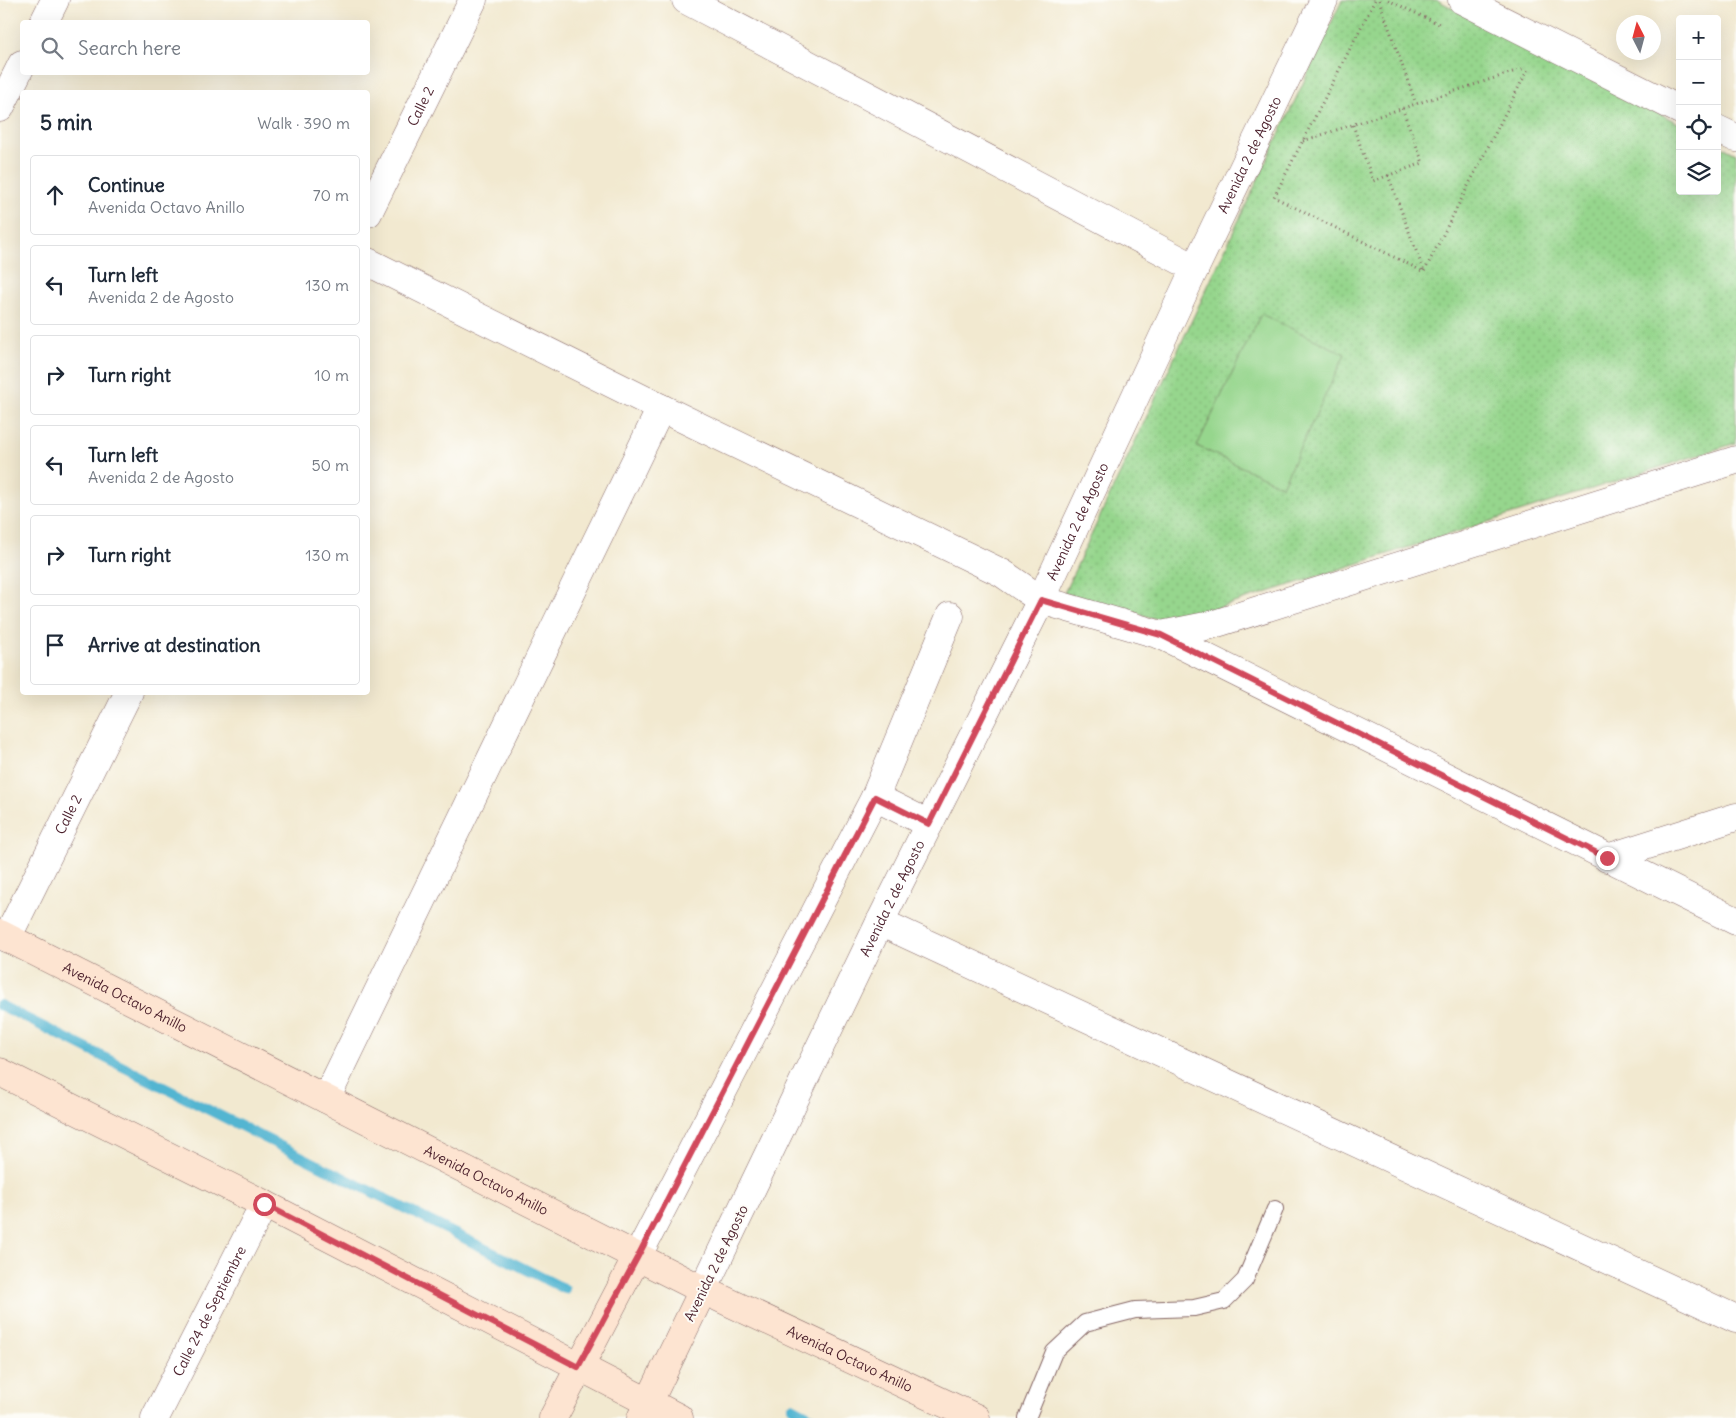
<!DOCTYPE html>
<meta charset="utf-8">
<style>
:root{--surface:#fff;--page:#f6f6f7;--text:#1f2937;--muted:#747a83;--line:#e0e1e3}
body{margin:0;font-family:Delius,sans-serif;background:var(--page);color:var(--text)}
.controls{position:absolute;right:15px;top:15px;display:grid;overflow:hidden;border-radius:5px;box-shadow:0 5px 20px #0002}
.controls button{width:45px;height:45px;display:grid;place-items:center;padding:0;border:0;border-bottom:1px solid var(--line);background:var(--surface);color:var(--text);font:25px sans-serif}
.compass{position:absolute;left:1616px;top:15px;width:45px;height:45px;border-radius:50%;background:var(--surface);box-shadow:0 5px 20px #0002;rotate:354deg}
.stop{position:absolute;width:15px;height:15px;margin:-11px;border:4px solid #d1495b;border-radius:50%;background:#fff}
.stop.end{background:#d1495b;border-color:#fff;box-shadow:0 1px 5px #0008}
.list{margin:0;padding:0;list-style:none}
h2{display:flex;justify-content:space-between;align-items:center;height:65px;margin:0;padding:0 20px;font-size:21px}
h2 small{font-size:16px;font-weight:400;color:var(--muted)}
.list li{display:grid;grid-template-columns:32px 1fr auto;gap:15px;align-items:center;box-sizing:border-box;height:80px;margin:0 10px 10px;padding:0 10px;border:1px solid var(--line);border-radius:5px}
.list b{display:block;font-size:19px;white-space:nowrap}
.list p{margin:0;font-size:16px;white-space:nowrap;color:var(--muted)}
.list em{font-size:16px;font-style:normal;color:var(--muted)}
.icon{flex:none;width:28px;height:28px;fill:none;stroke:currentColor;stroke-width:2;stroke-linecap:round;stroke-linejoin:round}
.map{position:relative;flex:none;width:1736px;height:1418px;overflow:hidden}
.search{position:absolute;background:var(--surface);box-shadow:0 5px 20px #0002;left:20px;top:20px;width:350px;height:55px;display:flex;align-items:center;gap:12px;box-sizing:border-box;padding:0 18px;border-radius:5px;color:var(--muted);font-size:19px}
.panel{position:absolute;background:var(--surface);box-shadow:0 5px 20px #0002;left:20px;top:90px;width:350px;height:605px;border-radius:5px}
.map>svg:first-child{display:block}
</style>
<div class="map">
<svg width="1736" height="1418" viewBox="0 0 1736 1418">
<defs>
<pattern id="park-dots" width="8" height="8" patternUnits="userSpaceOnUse" patternTransform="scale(1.25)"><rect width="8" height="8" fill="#96d68d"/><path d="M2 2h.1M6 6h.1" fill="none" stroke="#83b77a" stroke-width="1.8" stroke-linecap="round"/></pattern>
</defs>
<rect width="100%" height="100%" fill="#fdfcf7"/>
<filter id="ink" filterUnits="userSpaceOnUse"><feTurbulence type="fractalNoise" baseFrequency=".02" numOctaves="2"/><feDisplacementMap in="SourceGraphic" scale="10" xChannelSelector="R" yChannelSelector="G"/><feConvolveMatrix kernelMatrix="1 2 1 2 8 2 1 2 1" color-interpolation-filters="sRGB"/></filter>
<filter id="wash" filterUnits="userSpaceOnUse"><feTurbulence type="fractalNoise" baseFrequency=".0096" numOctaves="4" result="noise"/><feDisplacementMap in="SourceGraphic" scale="20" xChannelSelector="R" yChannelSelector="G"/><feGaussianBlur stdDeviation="1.12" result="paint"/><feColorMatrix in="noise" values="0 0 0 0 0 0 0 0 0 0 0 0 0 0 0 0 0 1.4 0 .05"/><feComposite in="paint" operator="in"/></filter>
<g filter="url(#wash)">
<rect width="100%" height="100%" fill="#f2e9d0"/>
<polygon fill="url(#park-dots)" stroke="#707a5c" points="1342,0 1437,0 1680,124 1680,191 1717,191 1717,144 1736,154 1736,443 1171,623 1064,593"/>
<polygon fill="#96d68d" stroke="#707a5c" points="1261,314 1345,354 1282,486 1197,446"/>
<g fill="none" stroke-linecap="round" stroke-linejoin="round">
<g stroke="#52b5d1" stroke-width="10">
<polyline points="0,1005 565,1289"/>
<polyline points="792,1407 813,1418"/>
</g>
</g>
</g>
<g filter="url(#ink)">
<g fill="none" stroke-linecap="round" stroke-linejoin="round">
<g stroke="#856665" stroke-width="18">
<polyline id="lane" points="1027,1418 1054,1352 1085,1323 1135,1310 1194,1308 1224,1301 1245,1280 1275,1209"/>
</g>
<g stroke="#856665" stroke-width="29">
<g id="street">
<polyline points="686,0 1195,268"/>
<polyline points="1462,0 1680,110"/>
<polyline points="44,22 55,0"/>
<polyline points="0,108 22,64"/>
<polyline points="1717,129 1736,138"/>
<path id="s1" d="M368,213L473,0"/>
<polyline points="368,262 661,408 1002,573 1041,600 1161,635 1736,921"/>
<polyline points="1161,635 1211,625 1736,460"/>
<polyline points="929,824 875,797 950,616"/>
<polyline points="1607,858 1736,817"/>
<polyline points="880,922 1736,1319"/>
<path id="s2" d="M7,938L129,692"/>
<polyline points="326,1099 661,408"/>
<polyline points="637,1257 875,797"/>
<path id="s3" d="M703,1290L880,922L1041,600L1195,268L1324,0"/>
<path id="s4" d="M155,1418L264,1204"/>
</g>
</g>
<g stroke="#856665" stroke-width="29">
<g id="secondary">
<path id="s5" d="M0,934L703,1290L976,1418"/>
<polyline points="0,1072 264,1204 679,1418"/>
<polyline points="553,1418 637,1257"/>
<polyline points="641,1418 703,1290"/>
</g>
</g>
<g stroke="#856665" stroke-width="3" stroke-dasharray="1 4" stroke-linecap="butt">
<polyline points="1375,0 1274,197 1424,272 1529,67"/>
<polyline points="1379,0 1416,104"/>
<polyline points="1388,0 1441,25"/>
<polyline points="1353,125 1373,181 1423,163 1402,108"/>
<polyline points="1303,141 1525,68"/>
<polyline points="1388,175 1424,272"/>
</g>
<use href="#lane" stroke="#fff" stroke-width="16"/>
<use href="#street" stroke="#fff" stroke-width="28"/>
<use href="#secondary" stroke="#fde4d1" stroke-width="28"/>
</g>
</g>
<g fill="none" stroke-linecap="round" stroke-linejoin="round" filter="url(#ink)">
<polyline stroke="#d1495b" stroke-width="6" points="264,1204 578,1367 637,1258 875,797 929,824 1041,600 1161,635 1607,858"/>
</g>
<g text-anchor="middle" stroke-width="4" stroke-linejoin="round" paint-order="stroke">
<g font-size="14" fill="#4a1f2b" stroke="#fdfcf7">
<text dy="5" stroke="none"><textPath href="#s1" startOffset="119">Calle 2</textPath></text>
<text dy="5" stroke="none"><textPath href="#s3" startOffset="1260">Avenida 2 de Agosto</textPath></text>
<text dy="5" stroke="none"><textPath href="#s3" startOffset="855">Avenida 2 de Agosto</textPath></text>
<text dy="5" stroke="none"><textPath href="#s2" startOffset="138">Calle 2</textPath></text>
<text dy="5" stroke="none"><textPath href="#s3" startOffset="435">Avenida 2 de Agosto</textPath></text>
<text dy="5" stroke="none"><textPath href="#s5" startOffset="140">Avenida Octavo Anillo</textPath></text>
<text dy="5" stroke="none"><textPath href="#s5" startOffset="545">Avenida Octavo Anillo</textPath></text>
<text transform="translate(716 1263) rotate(-64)" y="5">Avenida 2 de Agosto</text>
<text dy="5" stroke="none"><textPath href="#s4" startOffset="120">Calle 24 de Septiembre</textPath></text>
<text dy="5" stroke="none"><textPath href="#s5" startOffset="950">Avenida Octavo Anillo</textPath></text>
</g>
</g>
</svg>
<div class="controls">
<button>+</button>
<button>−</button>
<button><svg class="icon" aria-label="locate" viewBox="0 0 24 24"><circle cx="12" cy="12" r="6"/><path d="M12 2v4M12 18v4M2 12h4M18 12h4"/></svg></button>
<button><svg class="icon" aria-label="layers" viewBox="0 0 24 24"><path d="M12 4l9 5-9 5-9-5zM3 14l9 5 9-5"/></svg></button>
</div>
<svg class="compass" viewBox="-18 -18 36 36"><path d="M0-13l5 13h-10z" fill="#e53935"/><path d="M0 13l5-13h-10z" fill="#747a83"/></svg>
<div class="stop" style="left:264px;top:1204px"></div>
<div class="stop end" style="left:1607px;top:858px"></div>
<div class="search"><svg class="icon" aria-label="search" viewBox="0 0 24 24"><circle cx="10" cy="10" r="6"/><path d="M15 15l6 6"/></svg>Search here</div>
<section class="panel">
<h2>5 min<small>Walk · 390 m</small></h2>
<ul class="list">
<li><svg class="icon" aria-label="ahead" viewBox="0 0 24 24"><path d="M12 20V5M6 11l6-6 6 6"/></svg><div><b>Continue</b><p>Avenida Octavo Anillo</p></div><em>70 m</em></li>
<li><svg class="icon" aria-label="left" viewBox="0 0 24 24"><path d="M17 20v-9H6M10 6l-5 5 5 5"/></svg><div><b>Turn left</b><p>Avenida 2 de Agosto</p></div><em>130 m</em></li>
<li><svg class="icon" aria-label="right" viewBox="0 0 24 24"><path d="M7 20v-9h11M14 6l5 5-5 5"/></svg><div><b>Turn right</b></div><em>10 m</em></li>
<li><svg class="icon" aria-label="left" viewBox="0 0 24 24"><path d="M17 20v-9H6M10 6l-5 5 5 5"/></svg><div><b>Turn left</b><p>Avenida 2 de Agosto</p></div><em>50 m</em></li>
<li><svg class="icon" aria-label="right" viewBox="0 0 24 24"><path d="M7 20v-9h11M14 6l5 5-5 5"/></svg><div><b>Turn right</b></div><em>130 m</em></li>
<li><svg class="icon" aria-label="arrive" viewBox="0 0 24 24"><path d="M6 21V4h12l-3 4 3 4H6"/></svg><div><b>Arrive at destination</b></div></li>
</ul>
</section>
</div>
